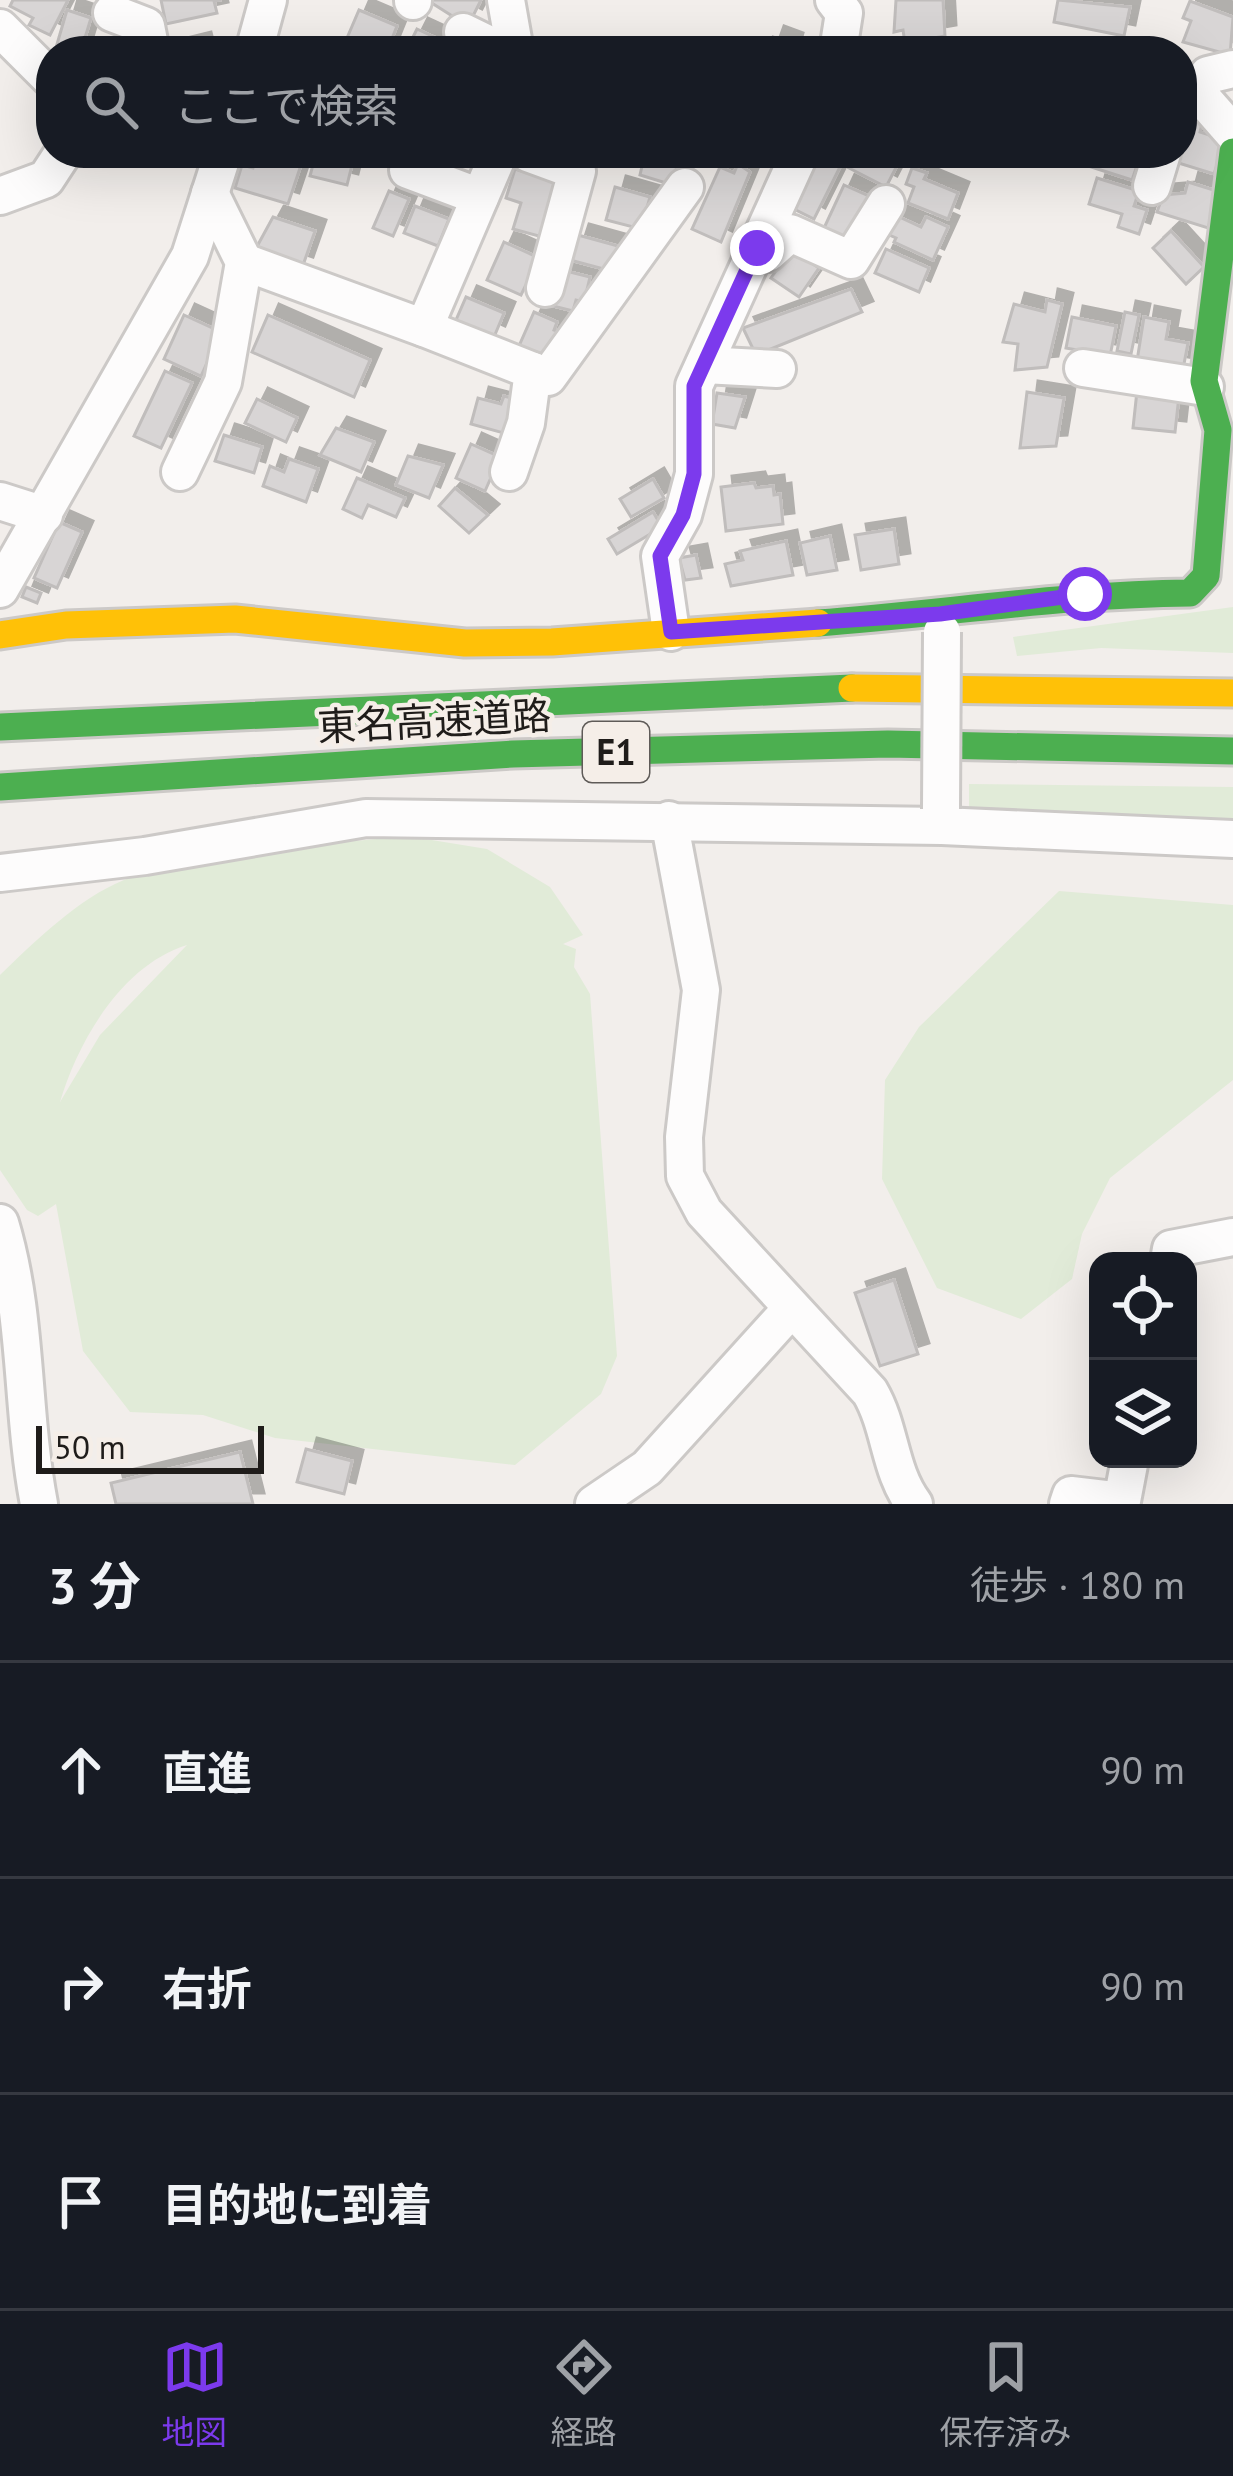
<!DOCTYPE html>
<html lang="ja">
<meta charset="utf-8">
<style>
:root{--surface:#171b24;--page:#242831;--text:#f1f3f6;--muted:#9ea1a6;--line:#363941;--accent:#7c3aed}
body{margin:0;font-family:"PT Sans","Noto Sans JP",sans-serif;background:var(--page);color:var(--text)}
.controls{position:absolute;right:36px;bottom:36px;display:grid;overflow:hidden;border-radius:24px;box-shadow:0 12px 48px #0002}
.controls button{width:108px;height:108px;display:grid;place-items:center;padding:0;border:0;border-bottom:3px solid var(--line);background:var(--surface);color:var(--text);font:60px sans-serif}
.scale{position:absolute;left:36px;bottom:30px;width:228px;box-sizing:border-box;padding-left:12px;border:6px solid #1f1c1a;border-top:0;font-size:33px;line-height:42px;white-space:nowrap;color:#1f1c1a;-webkit-text-stroke:9px #f5eee8;paint-order:stroke}
.stop{position:absolute;width:36px;height:36px;margin:-27px;border:9px solid #7c3aed;border-radius:50%;background:#fff}
.stop.end{background:#7c3aed;border-color:#fff;box-shadow:0 3px 12px #0008}
.list{margin:0;padding:0;list-style:none}
h2{display:flex;justify-content:space-between;align-items:center;height:156px;margin:0;padding:0 48px;font-size:51px}
h2 small{font-size:39px;font-weight:400;color:var(--muted)}
.list li{display:grid;grid-template-columns:78px 1fr auto;gap:36px;align-items:center;box-sizing:border-box;height:216px;padding:0 48px;border-top:3px solid var(--line)}
.list b{display:block;font-size:45px;white-space:nowrap}
.list em{font-size:39px;font-style:normal;color:var(--muted)}
.icon{flex:none;width:66px;height:66px;fill:none;stroke:currentColor;stroke-width:2;stroke-linecap:round;stroke-linejoin:round}
.map{position:relative;flex:none;width:1233px;height:1504px;overflow:hidden}
.search{position:absolute;background:var(--surface);box-shadow:0 12px 48px #0002;left:36px;right:36px;top:36px;height:132px;display:flex;align-items:center;gap:30px;box-sizing:border-box;padding:0 42px;border-radius:48px;color:var(--muted);font-size:45px}
.sheet{height:804px;background:var(--surface)}
nav{display:flex;justify-content:space-around;align-items:center;box-sizing:border-box;height:168px;border-top:3px solid var(--line);background:var(--surface);font-size:33px;color:var(--muted)}
nav a{display:grid;justify-items:center;gap:6px}
nav .on{color:var(--accent)}
.map>svg:first-child{display:block}
</style>
<div class="map">
<svg width="1233" height="1504" viewBox="0 0 1233 1504">
<defs>
<filter id="shadow"><feDropShadow dx="11" dy="-11" stdDeviation="0" flood-color="#0004"/></filter>
</defs>
<rect width="100%" height="100%" fill="#f2eeeb"/>
<g fill="#e1ebd8" fill-rule="evenodd">
<polygon points="1233,607 1233,653 1101,648 1017,656 1013,637"/>
<polygon points="969,784 1233,787 1233,829 969,814"/>
<path d="M407,836L487,849L550,887L583,935L563,944L576,949L574,967L590,994L617,1356L601,1394L515,1465L275,1438L203,1415L130,1412L83,1351L56,1204L38,1216L27,1210L0,1170V975C34,942 79,898 124,880C206,847 319,846 407,836ZM187,945L100,1035L60,1102C78,1041 122,965 187,945Z"/>
<polygon points="1059,891 1233,905 1233,1080 1110,1178 1082,1234 1072,1279 1021,1319 937,1288 882,1179 885,1080 919,1027"/>
</g>
<g fill="#d8d5d5" stroke="#c0bdbc" stroke-width="3" filter="url(#shadow)">
<polygon points="13,0 68,0 50,35 29,25 33,18 10,6"/>
<polygon points="161,0 221,0 214,1 217,13 166,24"/>
<polygon points="427,0 481,0 471,20 459,14 457,19"/>
<polygon points="896,0 943,0 945,36 905,43 903,30 894,32"/>
<polygon points="1058,0 1130,7 1124,36 1054,22"/>
<polygon points="1190,1 1233,17 1230,55 1183,42 1191,21 1183,18"/>
<polygon points="67,10 91,18 81,51 55,51"/>
<polygon points="359,10 397,26 387,51 347,38"/>
<polygon points="417,29 449,44 445,51 406,51"/>
<polygon points="773,37 792,44 790,51 768,51"/>
<polygon points="200,43 202,51 168,51"/>
<polygon points="1188,111 1204,116 1200,132 1225,140 1214,174 1172,161 1175,153 1182,153"/>
<polygon points="258,153 301,165 288,204 235,188 242,165 253,168"/>
<polygon points="316,153 355,153 347,185 310,176"/>
<polygon points="596,153 635,153 632,164"/>
<polygon points="645,153 680,153 683,160 666,183 640,175"/>
<polygon points="820,153 844,159 814,219 792,208"/>
<polygon points="855,153 895,153 902,156 886,187 847,167"/>
<polygon points="1086,153 1138,153 1141,154 1132,180 1082,164"/>
<polygon points="738,164 750,172 721,242 692,229 720,167 734,173"/>
<polygon points="912,168 927,173 924,179 958,193 948,219 908,203 914,187 906,184"/>
<polygon points="515,169 562,183 546,238 513,229 521,203 506,198"/>
<polygon points="1097,178 1139,191 1134,206 1147,210 1139,234 1118,227 1122,214 1089,204"/>
<polygon points="1188,182 1220,192 1208,228 1157,212 1163,195 1185,193"/>
<polygon points="844,185 871,197 851,240 824,228"/>
<polygon points="615,187 650,197 641,229 606,220"/>
<polygon points="389,191 409,199 393,236 373,228"/>
<polygon points="415,206 449,219 438,246 404,233"/>
<polygon points="895,215 921,227 926,217 948,227 933,260 894,242 896,238 887,234"/>
<polygon points="273,217 315,231 302,268 254,252"/>
<polygon points="1171,231 1204,267 1186,284 1153,248"/>
<polygon points="578,235 618,246 611,271 570,260"/>
<polygon points="504,242 539,258 521,295 487,280"/>
<polygon points="791,249 819,268 799,297 771,278"/>
<polygon points="886,249 929,268 919,292 875,273"/>
<polygon points="562,270 590,277 584,302 576,300 573,311 553,306"/>
<polygon points="851,289 862,312 756,355 743,328"/>
<polygon points="466,297 504,313 494,337 456,320"/>
<polygon points="1047,300 1062,304 1047,367 1015,370 1018,344 1003,342 1014,304 1045,312"/>
<polygon points="534,312 557,322 554,330 560,332 549,359 519,346"/>
<polygon points="1125,312 1139,315 1131,354 1117,351"/>
<polygon points="184,315 221,332 201,376 164,359"/>
<polygon points="268,315 370,360 354,397 252,352"/>
<polygon points="1072,317 1116,326 1110,356 1066,348"/>
<polygon points="1144,317 1169,322 1166,339 1188,343 1183,369 1137,361"/>
<polygon points="165,371 192,383 161,448 134,436"/>
<polygon points="1137,391 1179,396 1175,432 1133,428"/>
<polygon points="1027,392 1064,398 1056,446 1020,448"/>
<polygon points="717,393 745,397 735,428 712,424"/>
<polygon points="504,396 521,401 511,435 471,424 478,398 501,404"/>
<polygon points="257,399 297,418 286,442 245,423"/>
<polygon points="336,428 374,442 361,472 320,455"/>
<polygon points="224,435 262,447 254,473 215,461"/>
<polygon points="471,444 500,457 485,491 456,478"/>
<polygon points="408,456 443,465 429,498 396,485"/>
<polygon points="289,459 318,469 306,502 263,486 270,466 284,472"/>
<polygon points="357,478 405,498 396,517 368,505 362,518 343,509"/>
<polygon points="653,479 664,498 631,517 620,499"/>
<polygon points="754,483 756,488 773,486 774,495 780,494 783,524 726,531 721,487"/>
<polygon points="455,488 488,515 469,533 439,506"/>
<polygon points="653,512 662,527 617,554 608,539"/>
<polygon points="59,522 82,532 57,588 34,578"/>
<polygon points="894,529 899,564 861,570 855,535"/>
<polygon points="830,536 837,570 807,575 800,543"/>
<polygon points="786,541 793,575 731,586 725,564 743,560 740,551"/>
<polygon points="696,555 701,578 685,580 679,558"/>
<polygon points="26,587 41,593 37,603 22,597"/>
<polygon points="894,1280 918,1354 880,1366 855,1293"/>
<polygon points="306,1449 352,1461 344,1494 297,1482"/>
<polygon points="240,1452 253,1504 116,1504 111,1483"/>
</g>
<g fill="none" stroke-linecap="round" stroke-linejoin="round">
<g stroke="#ccc9c7" stroke-width="42">
<g id="street">
<polyline points="506,0 515,51"/>
<polyline points="834,0 844,13 838,51"/>
<polyline points="413,1 413,0"/>
<polyline points="112,13 146,26 151,51"/>
<polyline points="0,28 51,79"/>
<polyline points="463,32 502,51"/>
<polyline points="254,51 268,0"/>
<polyline points="1233,69 1208,75 1198,93 1233,133"/>
<polyline points="528,153 577,171 545,288"/>
<polyline points="408,170 480,197"/>
<polyline points="1152,186 1162,153"/>
<polyline points="0,196 46,179 63,153"/>
<polyline points="757,248 768,253 790,233 851,260 886,204"/>
<polyline points="244,262 424,328 499,153"/>
<polyline points="424,328 533,371 526,423 509,472"/>
<polyline points="704,365 777,369"/>
<polyline points="1083,368 1205,387"/>
<polyline points="533,371 548,377 685,187"/>
<polyline points="180,472 223,382 244,262 210,193"/>
<polyline points="0,501 44,515"/>
<polyline points="0,589 190,256 223,153"/>
<polyline points="671,632 660,556 683,515 694,474 694,386 800,153"/>
<path d="M669,820L701,990L684,1137L685,1176L704,1212L870,1392C891,1428 889,1471 914,1504"/>
<polyline points="0,873 145,856 366,818 942,826 1233,839"/>
<path d="M0,1223C28,1315 21,1410 39,1504"/>
<polyline points="1169,1261 1171,1249 1233,1237"/>
<polyline points="594,1504 647,1468 792,1308"/>
<polyline points="1068,1504 1071,1495 1122,1501 1130,1459"/>
</g>
</g>
<g stroke="#ccc9c7" stroke-width="33">
<g id="fast">
<path d="M818,623C942,614 1065,594 1190,593L1206,576L1218,430L1204,381L1233,152"/>
<polyline points="0,727 852,688"/>
<polyline points="0,787 513,754 888,744 1233,751"/>
</g>
</g>
<g stroke="#ccc9c7" stroke-width="33">
<g id="slow">
<polyline points="0,635 66,625 235,619 465,643 552,642 818,623"/>
<polyline points="852,688 1233,693"/>
</g>
</g>
<use href="#street" stroke="#fdfcfc" stroke-width="36"/>
<use href="#fast" stroke="#4caf50" stroke-width="27"/>
<use href="#slow" stroke="#ffc107" stroke-width="27"/>
<g stroke="#ccc9c7" stroke-width="42" stroke-linecap="butt">
<polyline id="street-bridge" points="941,809 942,632"/>
</g>
<use href="#street-bridge" stroke="#fdfcfc" stroke-width="36"/>
</g>
<g fill="none" stroke-linecap="round" stroke-linejoin="round">
<polyline stroke="#7c3aed" stroke-width="15" points="757,248 694,386 694,474 683,515 660,556 671,632 940,614 1085,594"/>
</g>
<g text-anchor="middle" stroke-width="9" stroke-linejoin="round" paint-order="stroke">
<rect fill="#f5eee8" stroke="#5f5b58" stroke-width="3" x="583" y="722" width="66" height="60" rx="9"/>
<g font-size="36" font-weight="bold" fill="#1f1c1a">
<text x="616" y="765">E1</text>
</g>
<g font-size="39" fill="#1f1c1a" stroke="#f5eee8">
<text transform="translate(434 721) rotate(-3)" y="14">東名高速道路</text>
</g>
</g>
</svg>
<div class="controls">
<button><svg class="icon" aria-label="locate" viewBox="0 0 24 24"><circle cx="12" cy="12" r="6"/><path d="M12 2v4M12 18v4M2 12h4M18 12h4"/></svg></button>
<button><svg class="icon" aria-label="layers" viewBox="0 0 24 24"><path d="M12 4l9 5-9 5-9-5zM3 14l9 5 9-5"/></svg></button>
</div>
<div class="scale">50 m</div>
<div class="stop" style="left:1085px;top:594px"></div>
<div class="stop end" style="left:757px;top:248px"></div>
<div class="search"><svg class="icon" aria-label="search" viewBox="0 0 24 24"><circle cx="10" cy="10" r="6"/><path d="M15 15l6 6"/></svg>ここで検索</div>
</div>
<section class="sheet">
<h2>3 分<small>徒歩 · 180 m</small></h2>
<ul class="list">
<li><svg class="icon" aria-label="ahead" viewBox="0 0 24 24"><path d="M12 20V5M6 11l6-6 6 6"/></svg><div><b>直進</b></div><em>90 m</em></li>
<li><svg class="icon" aria-label="right" viewBox="0 0 24 24"><path d="M7 20v-9h11M14 6l5 5-5 5"/></svg><div><b>右折</b></div><em>90 m</em></li>
<li><svg class="icon" aria-label="arrive" viewBox="0 0 24 24"><path d="M6 21V4h12l-3 4 3 4H6"/></svg><div><b>目的地に到着</b></div></li>
</ul>
</section>
<nav>
<a class="on"><svg class="icon" aria-label="map" viewBox="0 0 24 24"><path d="M3 6l6-2 6 2 6-2v14l-6 2-6-2-6 2zM9 4v14M15 6v14"/></svg>地図</a>
<a><svg class="icon" aria-label="directions" viewBox="0 0 24 24"><path d="M12 3l9 9-9 9-9-9zM9 14v-3h6M13 9l2 2-2 2"/></svg>経路</a>
<a><svg class="icon" aria-label="saved" viewBox="0 0 24 24"><path d="M7 4h10v16l-5-4-5 4z"/></svg>保存済み</a>
</nav>
